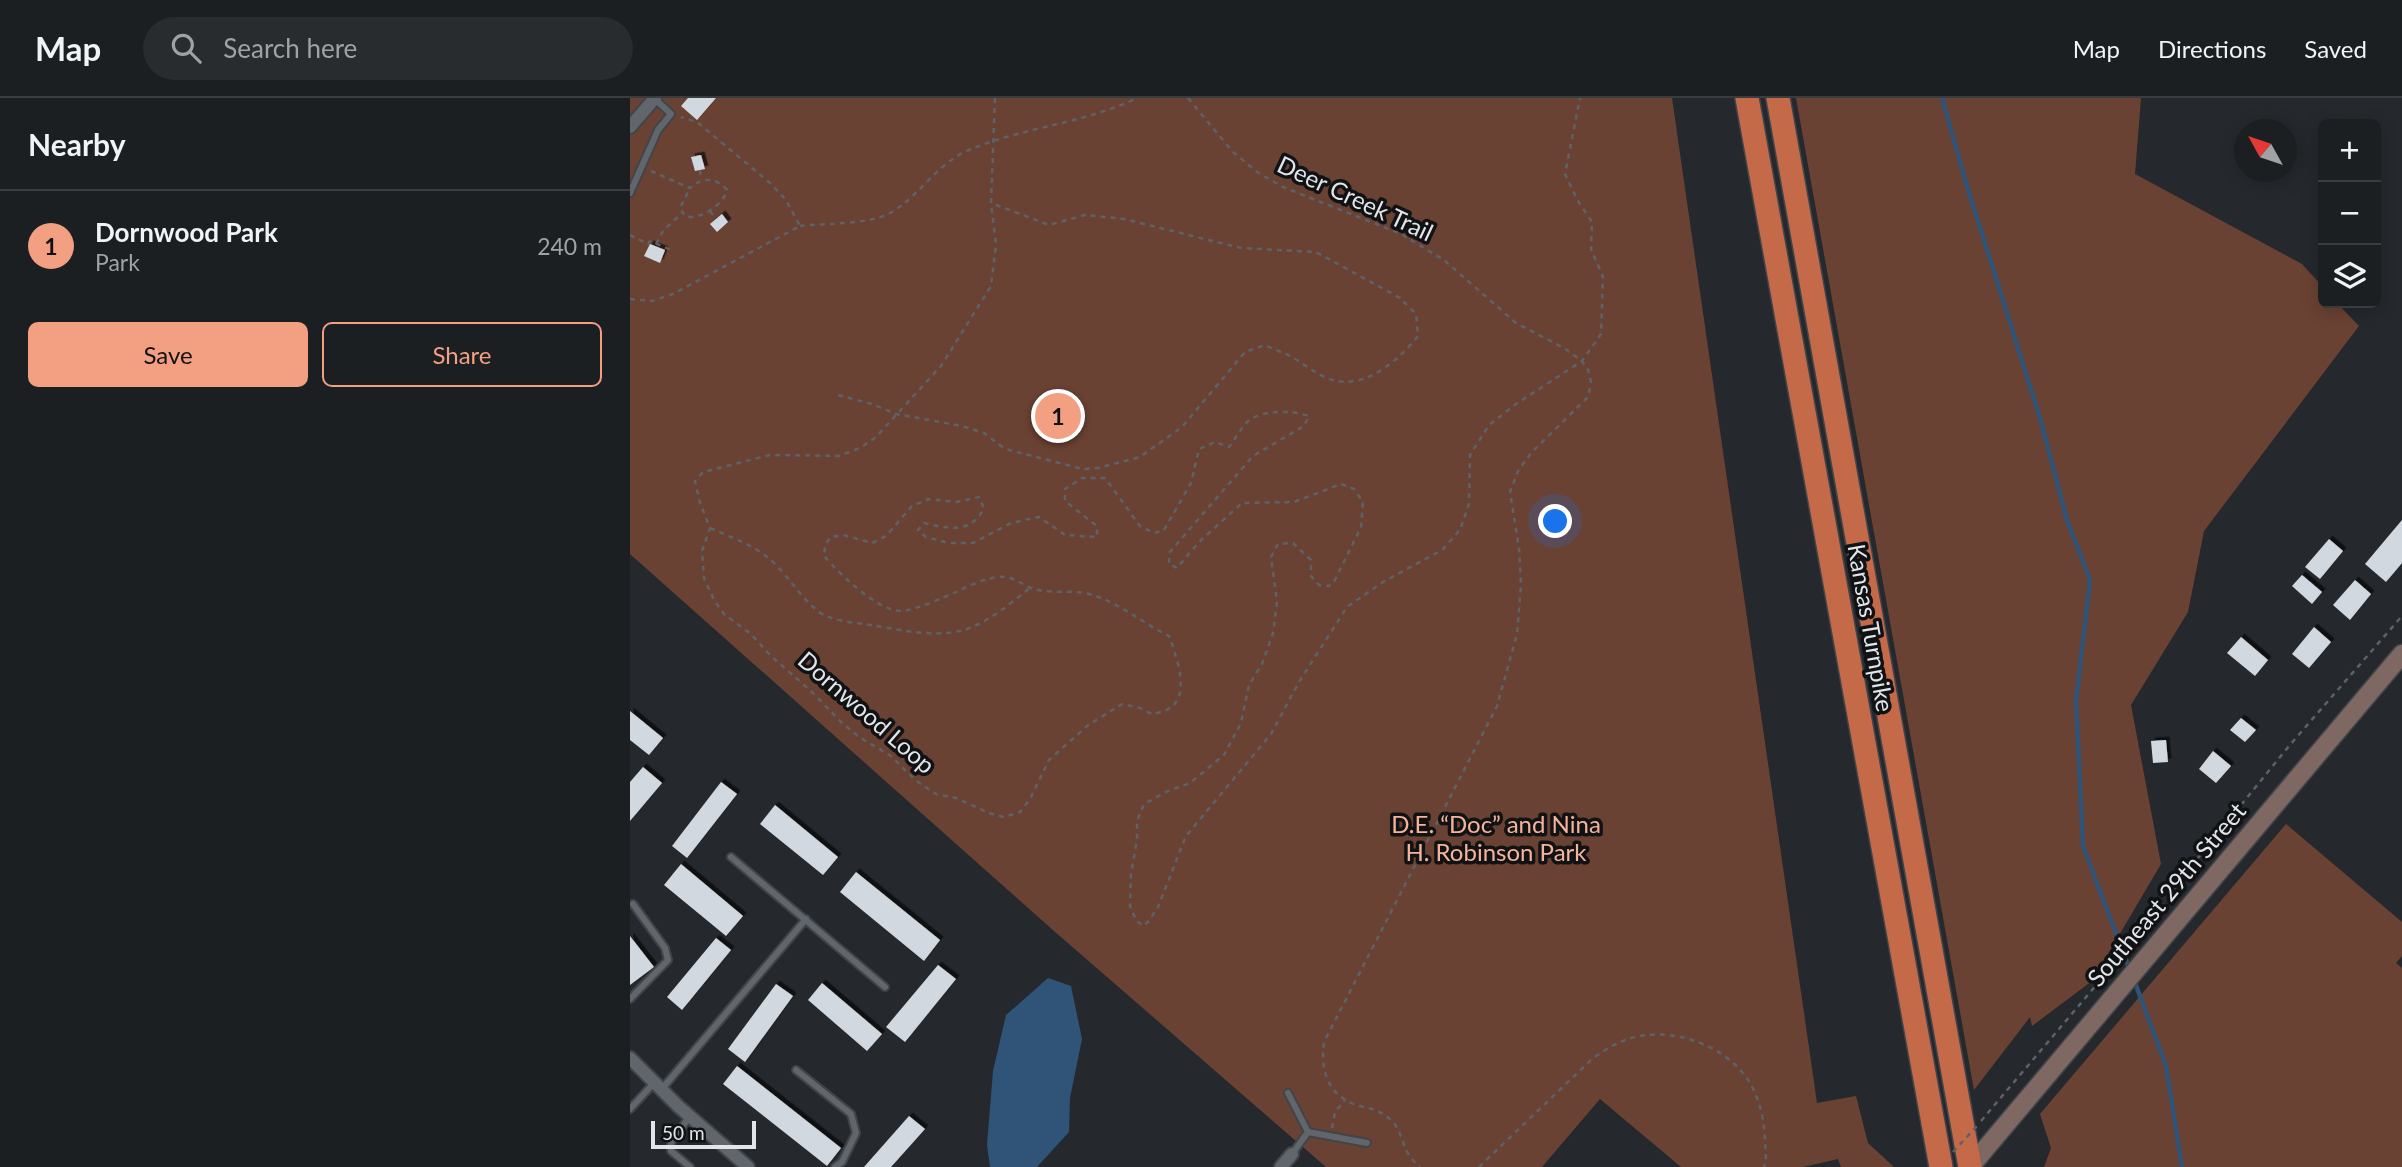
<!DOCTYPE html>
<meta charset="utf-8">
<style>
:root{--surface:#1c1f22;--page:#292c2f;--text:#f1f3f6;--muted:#a0a2a5;--line:#3a3d40;--accent:#f39f82}
body{margin:0;font-family:Lato,sans-serif;background:var(--page);color:var(--text)}
.controls{position:absolute;right:21px;top:21px;display:grid;overflow:hidden;border-radius:10px;box-shadow:0 4px 18px #0003}
.controls button{width:63px;height:63px;display:grid;place-items:center;padding:0;border:0;border-bottom:2px solid var(--line);background:var(--surface);color:var(--text);font:35px sans-serif}
.compass{position:absolute;left:1604px;top:21px;width:63px;height:63px;border-radius:50%;background:var(--surface);box-shadow:0 4px 18px #0003;rotate:310deg}
.scale{position:absolute;left:21px;bottom:18px;width:105px;box-sizing:border-box;padding-left:7px;border:4px solid #e2e5e9;border-top:0;font-size:19px;line-height:24px;white-space:nowrap;color:#e2e5e9;-webkit-text-stroke:5px #101214;paint-order:stroke}
.you{position:absolute;left:926px;top:424px;width:24px;height:24px;margin:-18px;border:5px solid #fff;border-radius:50%;background:#1a73e8;box-shadow:0 0 0 10px #1a73e833}
.badge{display:grid;place-items:center;width:46px;height:46px;border-radius:50%;background:var(--accent);color:#111;font-size:23px;font-weight:700}
.pin{position:absolute;translate:-50% -50%;border:4px solid #fff;box-shadow:0 2px 7px #0006}
.list{margin:0;padding:0;list-style:none}
h2{display:flex;justify-content:space-between;align-items:center;height:91px;margin:0;padding:0 28px;font-size:30px}
h2 small{font-size:23px;font-weight:400;color:var(--muted)}
.list li{display:grid;grid-template-columns:46px 1fr auto;gap:21px;align-items:center;box-sizing:border-box;height:112px;padding:0 28px;border-top:2px solid var(--line)}
.list b{display:block;font-size:26px;white-space:nowrap}
.list p{margin:0;font-size:23px;white-space:nowrap;color:var(--muted)}
.list em{font-size:23px;font-style:normal;color:var(--muted)}
.actions{display:flex;gap:14px;padding:21px 28px}
.actions a{flex:1;padding:16px 0;border:2px solid var(--accent);border-radius:10px;text-align:center;font-size:24px;color:var(--accent)}
.actions .main{background:var(--accent);color:#111}
.icon{flex:none;width:38px;height:38px;fill:none;stroke:currentColor;stroke-width:2;stroke-linecap:round;stroke-linejoin:round}
.map{position:relative;flex:none;width:1772px;height:1069px;overflow:hidden}
header{display:flex;align-items:center;gap:42px;box-sizing:border-box;height:98px;padding:0 35px;background:var(--surface);border-bottom:2px solid var(--line)}
header strong{font-size:33px}
nav{display:flex;gap:38px;margin-inline-start:auto;font-size:24px}
.search{width:490px;height:63px;background:var(--page);display:flex;align-items:center;gap:18px;box-sizing:border-box;padding:0 24px;border-radius:38px;color:var(--muted);font-size:26px}
main{display:flex}
aside{flex:1;background:var(--surface)}
.map>svg:first-child{display:block}
</style>
<header>
<strong>Map</strong>
<div class="search"><svg class="icon" aria-label="search" viewBox="0 0 24 24"><circle cx="10" cy="10" r="6"/><path d="M15 15l6 6"/></svg>Search here</div>
<nav><a>Map</a><a>Directions</a><a>Saved</a></nav>
</header>
<main>
<aside>
<h2>Nearby<small></small></h2>
<ul class="list">
<li><span class="badge">1</span><div><b>Dornwood Park</b><p>Park</p></div><em>240 m</em></li>
</ul>
<div class="actions"><a class="main">Save</a><a>Share</a></div>
</aside>
<div class="map">
<svg width="1772" height="1069" viewBox="0 0 1772 1069">
<defs>
<filter id="shadow"><feDropShadow dx="3.5" dy="-3.5" stdDeviation="0" flood-color="#0009"/></filter>
</defs>
<rect width="100%" height="100%" fill="#25292e"/>
<g fill="#6a4234">
<polygon points="0,0 1042,0 1187,1005 1226,998 1238,1045 1264,1069 1211,1069 1208,1061 1173,1069 1051,1069 970,1001 912,1069 696,1069 424,833 0,456"/>
<polygon points="1166,0 1511,0 1505,76 1672,166 1693,189 1693,205 1707,205 1729,228 1574,433 1558,514 1501,607 1531,766 1462,883 1402,928 1400,919 1344,992"/>
<polygon points="1656,726 1772,824 1772,858 1766,865 1772,870 1772,1069 1414,1069 1421,1050 1410,1016"/>
</g>
<polygon fill="#305378" points="418,880 441,888 452,941 440,1000 439,1034 407,1069 360,1069 357,1047 363,973 376,917"/>
<g fill="none" stroke-linecap="round" stroke-linejoin="round">
<g stroke="#305378" stroke-width="4.5">
<polyline points="1312,0 1336,85 1410,320 1437,422 1460,482 1446,603 1453,748 1499,870"/>
<polyline points="1504,882 1536,968 1552,1069"/>
</g>
</g>
<g fill="#d2d8df" filter="url(#shadow)">
<polygon points="58,0 86,0 67,22 51,8"/>
<polygon points="71,57 75,71 65,73 61,59"/>
<polygon points="92,116 98,124 87,134 80,126"/>
<polygon points="20,146 35,152 30,165 14,158"/>
<polygon points="1772,422 1772,465 1756,484 1735,466"/>
<polygon points="1699,441 1713,453 1690,481 1675,469"/>
<polygon points="1672,477 1692,494 1682,506 1662,488"/>
<polygon points="1725,482 1741,496 1720,522 1703,507"/>
<polygon points="1684,529 1701,544 1679,570 1662,556"/>
<polygon points="1611,539 1638,562 1625,578 1597,555"/>
<polygon points="0,613 33,640 19,657 0,642"/>
<polygon points="1611,620 1626,632 1615,644 1600,632"/>
<polygon points="1536,642 1538,664 1523,665 1521,643"/>
<polygon points="1583,653 1601,668 1586,685 1569,671"/>
<polygon points="13,669 32,685 0,723 0,684"/>
<polygon points="91,684 107,696 57,760 42,748"/>
<polygon points="145,707 208,759 193,777 130,726"/>
<polygon points="51,766 113,818 96,838 34,787"/>
<polygon points="226,774 310,842 294,863 210,794"/>
<polygon points="0,838 24,869 0,887"/>
<polygon points="86,840 101,852 52,912 37,899"/>
<polygon points="308,867 326,881 275,944 256,929"/>
<polygon points="192,885 252,936 237,953 178,902"/>
<polygon points="146,886 163,898 115,964 98,951"/>
<polygon points="107,968 211,1050 197,1068 93,986"/>
<polygon points="279,1018 295,1031 261,1069 234,1069"/>
</g>
<g fill="none" stroke-linecap="round" stroke-linejoin="round">
<g stroke="#414549" stroke-width="10">
<g id="lane">
<polyline points="0,95 28,32 41,16 25,1"/>
<polyline points="101,759 255,889"/>
<polyline points="0,901 38,862 35,850 3,806"/>
<polyline points="166,972 221,1016 226,1035 212,1064 205,1069"/>
<polyline points="31,992 176,821"/>
<polyline points="658,995 678,1034 737,1045"/>
<polyline points="0,1011 24,985"/>
<polyline points="59,1019 41,1045 41,1053 60,1069"/>
<polyline points="662,1056 678,1034"/>
</g>
</g>
<g stroke="#414549" stroke-width="16">
<g id="street">
<polyline points="0,29 25,0"/>
<polyline points="0,960 48,1008 118,1069"/>
<polyline points="651,1069 662,1056"/>
</g>
</g>
<g stroke="#414549" stroke-width="21">
<polyline id="secondary" points="1340,1069 1772,556"/>
</g>
<g stroke="#414549" stroke-width="26">
<g id="highway">
<polyline points="1117,0 1311,1069"/>
<polyline points="1148,0 1340,1069"/>
</g>
</g>
<g stroke="#5e6166" stroke-width="2.5" stroke-dasharray="5 5" stroke-linecap="butt">
<path d="M365,0L361,105L366,147L361,188L311,268L245,340L230,350L209,358L140,357L73,374L65,383L70,405L80,430L72,453L74,480L84,502L94,516L121,536L139,556L183,595L210,623L229,639L261,658L285,682L306,696L326,700L359,715L374,719L390,714L400,701L419,662L457,628L492,606L510,610L522,616C527,615 533,614 538,611C562,599 546,557 539,538C512,525 489,504 459,496C441,491 420,497 401,490C393,487 386,481 377,479C361,477 341,487 326,494C315,499 283,513 271,513C246,512 210,476 194,458L195,447L201,439L213,437L242,445L256,438L282,408L299,401L326,404L349,399L354,410C341,436 319,431 294,425L288,432L296,439L319,445H343L381,425L409,419L435,437L467,439V428L435,403V391L452,380H475L510,428L524,435L534,432L561,385L569,351L585,344L599,349C605,342 609,333 615,326C629,311 661,312 679,318L674,328L623,358L539,455V466L547,470L569,444L612,405L664,404L711,386L724,391L733,404L731,429L705,482L699,488L689,487L681,478V462L663,445L648,446L641,459L647,504L643,535L632,566L619,587L611,625L594,657L560,685L536,694L514,706L507,723V742L501,776L500,808L506,822L513,828L518,824L528,809L556,738L641,636L669,584L717,509L753,484L812,452L830,432L839,406L840,357L859,327L886,306L952,263L971,236L973,179L961,151L962,124L948,103L935,76L950,0"/>
<path d="M558,0L602,53L627,74L653,89L771,136L814,162L886,225L934,250L952,263L958,272L961,284L958,299L902,354L888,373L880,394L889,450L891,486L887,536L867,608L694,944C691,965 694,988 714,1001C729,1012 745,1006 762,1023C771,1032 772,1046 779,1057C781,1061 786,1065 790,1069"/>
<polyline points="70,72 71,82"/>
<path d="M21,73L60,90C72,79 86,79 97,92C94,106 70,123 55,118L50,110L60,90"/>
<polyline points="80,113 86,121"/>
<path d="M170,128C195,125 238,127 260,115C289,99 307,65 339,52C393,29 453,26 507,0"/>
<polyline points="0,137 18,146 20,143 41,152"/>
<polyline points="26,146 33,133 52,115"/>
<polyline points="0,201 22,203 43,196 170,128 156,102 140,85 67,24 51,19"/>
<path d="M208,297L242,306L266,316L332,328L354,335L375,351L453,371L468,370L510,359L552,329L615,254L635,247C643,251 652,254 660,258C672,264 684,275 697,280C732,295 768,263 788,238L786,216L770,200L686,154L611,150L494,121L455,117L419,127L361,105"/>
<path d="M80,430C103,440 127,448 145,466C161,482 171,500 189,514C201,523 226,525 241,527C265,531 291,537 316,535C347,534 376,509 400,490"/>
<polyline points="1351,1023 1540,800 1546,787 1659,648 1772,518"/>
<polyline points="702,1030 705,1014 715,1002"/>
<path d="M849,1069L962,961C978,949 996,939 1017,937C1059,933 1108,955 1125,995C1135,1018 1135,1039 1136,1064L1134,1069"/>
</g>
<use href="#lane" stroke="#61666c" stroke-width="6"/>
<use href="#street" stroke="#61666c" stroke-width="12"/>
<use href="#secondary" stroke="#7f6762" stroke-width="18"/>
<use href="#highway" stroke="#c56a49" stroke-width="23"/>
<polyline stroke="#5e6166" stroke-width="2.5" stroke-dasharray="5 5" stroke-linecap="butt" points="1323,1054 1347,1028"/>
</g>
<g text-anchor="middle" stroke-width="7" stroke-linejoin="round" paint-order="stroke">
<g font-size="24" fill="#e2e5e9" stroke="#101214">
<text transform="translate(725 101) rotate(25)" y="8">Deer Creek Trail</text>
<text transform="translate(1240 530) rotate(80)" y="8">Kansas Turnpike</text>
<text transform="translate(236 615) rotate(41)" y="8">Dornwood Loop</text>
<text transform="translate(1537 797) rotate(-50)" y="8">Southeast 29th Street</text>
</g>
<g font-size="24" fill="#f5b39c" stroke="#101214">
<text x="866" y="735">D.E. “Doc” and Nina<tspan x="866" dy="28">H. Robinson Park</tspan></text>
</g>
</g>
</svg>
<div class="controls">
<button>+</button>
<button>−</button>
<button><svg class="icon" aria-label="layers" viewBox="0 0 24 24"><path d="M12 4l9 5-9 5-9-5zM3 14l9 5 9-5"/></svg></button>
</div>
<svg class="compass" viewBox="-18 -18 36 36"><path d="M0-13l5 13h-10z" fill="#e53935"/><path d="M0 13l5-13h-10z" fill="#a0a2a5"/></svg>
<div class="scale">50 m</div>
<div class="you"></div>
<div class="pin badge" style="left:428px;top:318px">1</div>
</div>
</main>
